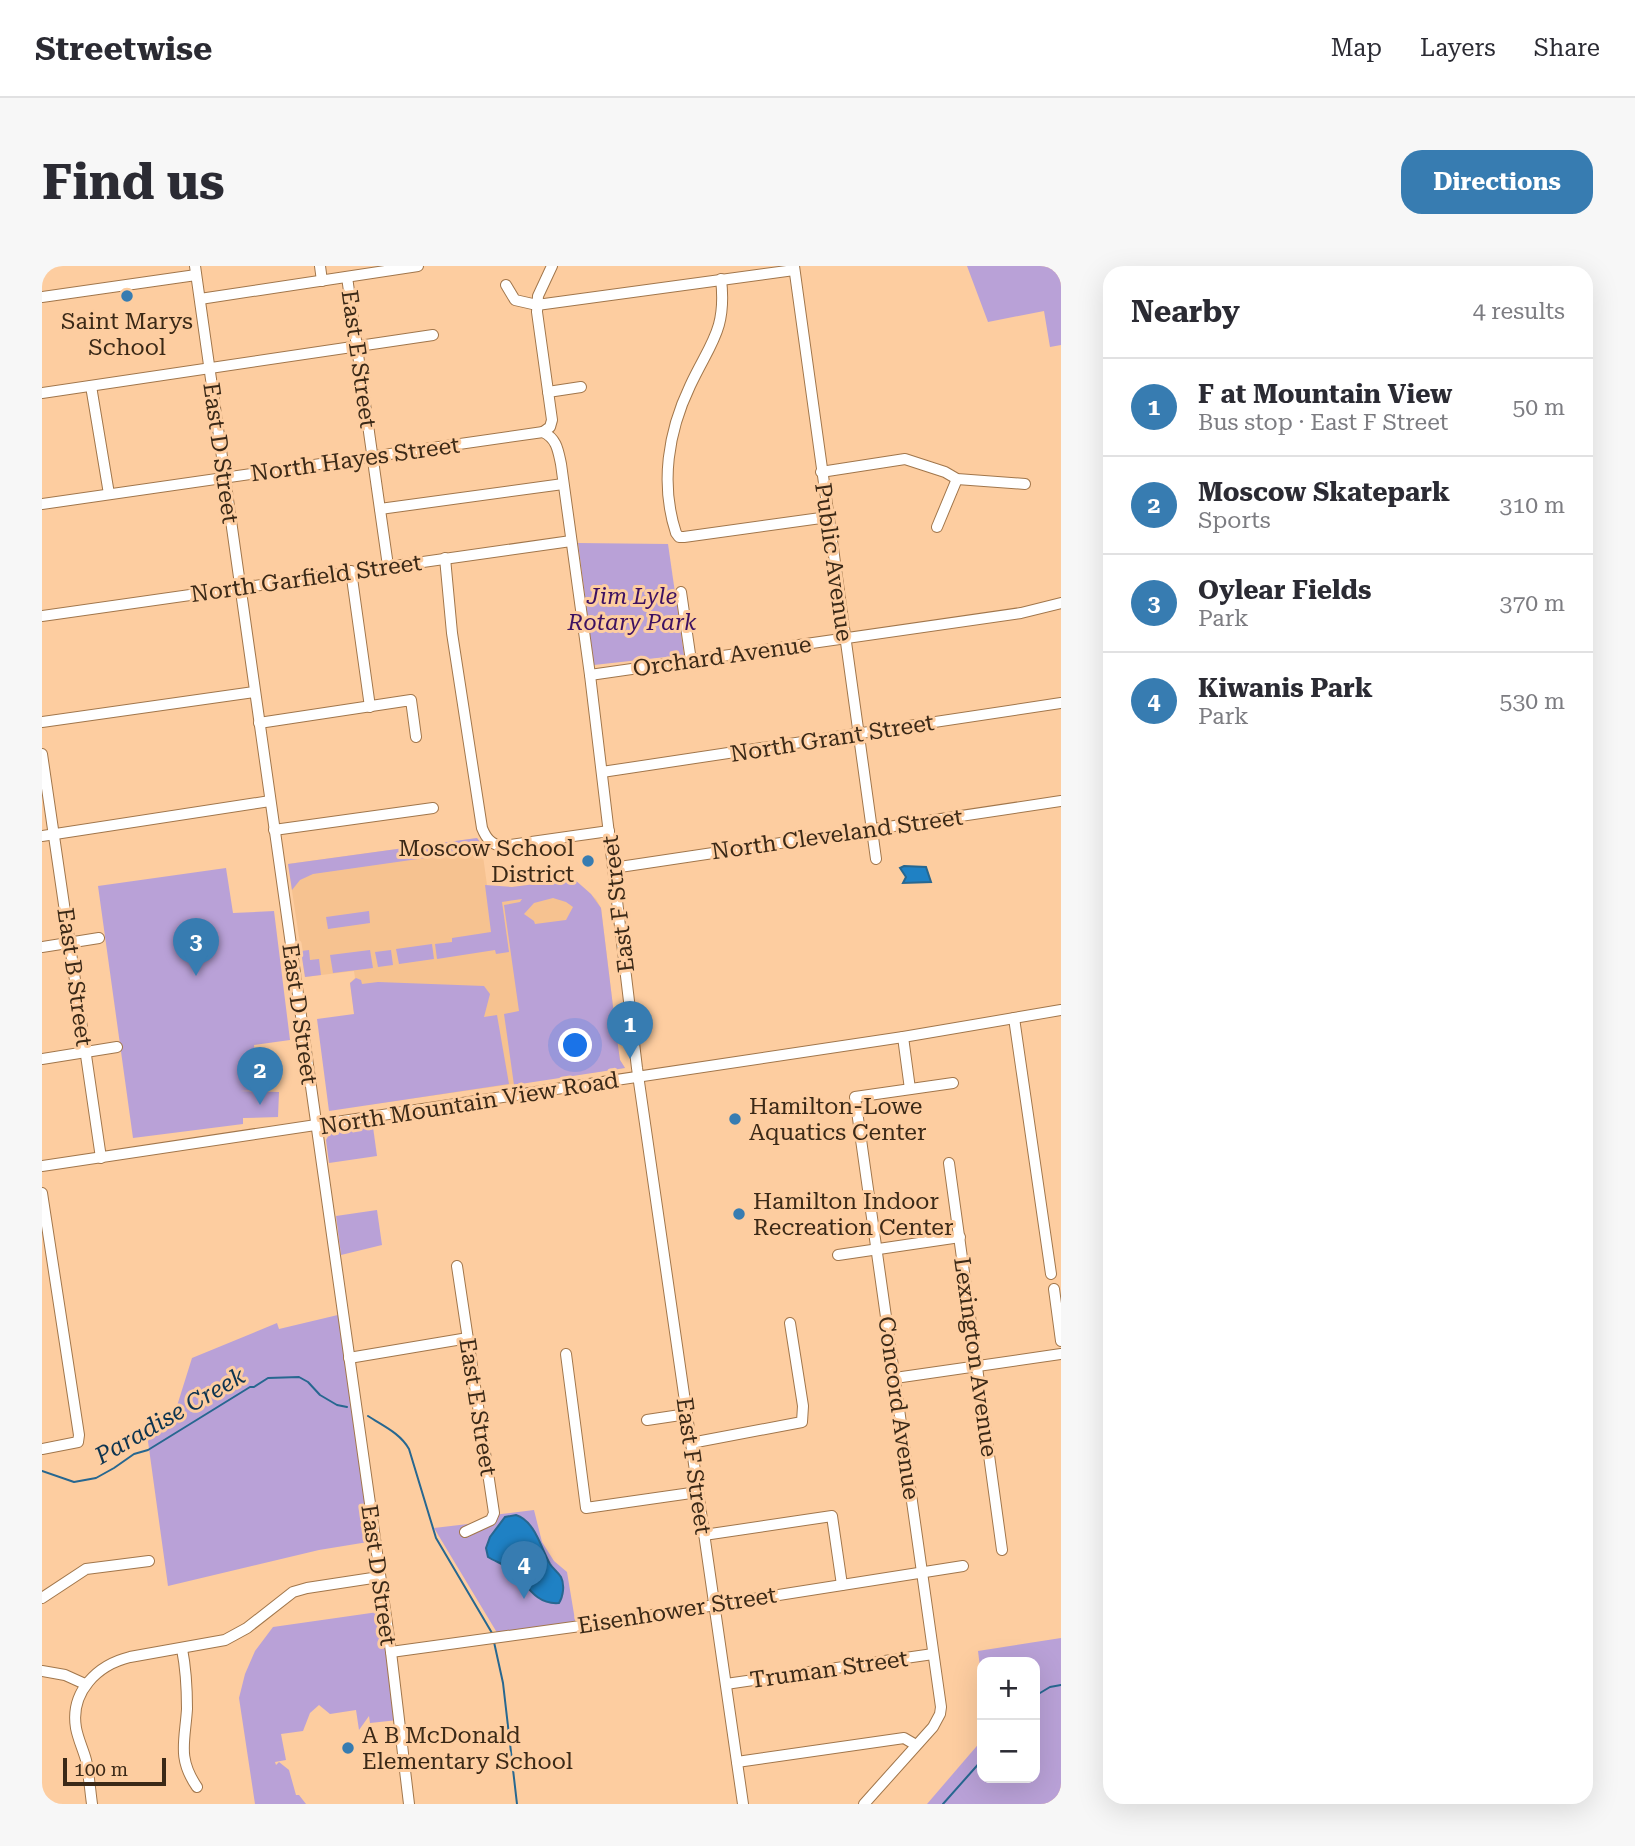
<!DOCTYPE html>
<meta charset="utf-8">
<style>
:root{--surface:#fff;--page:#f7f7f7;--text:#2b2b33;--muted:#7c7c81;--line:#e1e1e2;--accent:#377cb1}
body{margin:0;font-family:"Roboto Serif",serif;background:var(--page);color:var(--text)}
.controls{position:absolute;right:21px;bottom:21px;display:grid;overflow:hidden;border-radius:14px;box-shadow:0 7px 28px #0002}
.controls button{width:63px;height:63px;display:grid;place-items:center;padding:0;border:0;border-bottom:2px solid var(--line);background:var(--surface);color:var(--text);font:35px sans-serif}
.scale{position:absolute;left:21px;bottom:18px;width:103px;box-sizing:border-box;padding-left:7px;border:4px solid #3b2917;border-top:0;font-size:19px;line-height:24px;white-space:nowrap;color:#3b2917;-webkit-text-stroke:5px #fdcda0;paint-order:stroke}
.you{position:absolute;left:534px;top:780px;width:24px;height:24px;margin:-18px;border:5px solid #fff;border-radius:50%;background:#1a73e8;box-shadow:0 0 0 10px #1a73e833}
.badge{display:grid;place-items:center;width:46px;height:46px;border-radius:50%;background:var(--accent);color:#fff;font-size:23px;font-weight:700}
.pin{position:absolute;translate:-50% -58px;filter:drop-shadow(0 2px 4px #0008)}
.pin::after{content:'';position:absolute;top:37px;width:24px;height:21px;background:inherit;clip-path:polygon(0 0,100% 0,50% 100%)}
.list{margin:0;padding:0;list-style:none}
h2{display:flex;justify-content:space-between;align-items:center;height:91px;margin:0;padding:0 28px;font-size:30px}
h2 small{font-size:23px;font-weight:400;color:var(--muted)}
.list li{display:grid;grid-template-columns:46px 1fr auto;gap:21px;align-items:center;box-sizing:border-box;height:98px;padding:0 28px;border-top:2px solid var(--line)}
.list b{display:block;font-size:26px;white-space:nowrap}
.list p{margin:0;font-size:23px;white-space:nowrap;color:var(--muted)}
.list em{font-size:23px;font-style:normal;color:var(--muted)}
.map{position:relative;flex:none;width:1019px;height:1538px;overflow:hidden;border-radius:21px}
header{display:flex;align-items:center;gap:42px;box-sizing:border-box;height:98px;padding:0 35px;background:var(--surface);border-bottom:2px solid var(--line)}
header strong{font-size:33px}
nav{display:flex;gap:38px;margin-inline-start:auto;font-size:24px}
.intro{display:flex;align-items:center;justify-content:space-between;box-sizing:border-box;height:168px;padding:0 42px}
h1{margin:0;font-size:49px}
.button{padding:18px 32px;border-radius:21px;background:var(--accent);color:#fff;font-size:24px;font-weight:700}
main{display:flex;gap:42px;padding:0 42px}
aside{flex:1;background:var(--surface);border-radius:21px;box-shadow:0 7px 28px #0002}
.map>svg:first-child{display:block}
</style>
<header>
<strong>Streetwise</strong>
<nav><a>Map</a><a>Layers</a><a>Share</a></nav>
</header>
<div class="intro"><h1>Find us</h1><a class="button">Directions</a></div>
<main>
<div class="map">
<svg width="1019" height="1538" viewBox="0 0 1019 1538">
<rect width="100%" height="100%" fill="#fdcda0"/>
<polygon fill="#f6c290" points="435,572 442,581 437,585 441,590 445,619 449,621 470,621 532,613 554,633 559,642 575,773 578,794 583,802 325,839 308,717 313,712 312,705 263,711 246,598"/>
<g fill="#b9a1d7" fill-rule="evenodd">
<polygon points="925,0 1019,0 1019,79 1008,81 1002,45 946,56"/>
<polygon points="536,277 626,278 642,389 552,399"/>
<polygon points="435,572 442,581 437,585 429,576 415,584 397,590 271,608 258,614 250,624 246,598"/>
<polygon points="184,602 191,647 232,645 248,774 212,779 218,824 198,825 237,826 236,851 201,852 201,858 91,872 56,620"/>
<path d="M532,613L549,628L559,642L575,773L578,794L583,802L472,819L462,748L477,745L462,639L478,636L480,633L460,636L467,686L454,688L453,684L395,693L393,678L410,676V672L449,666L443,619L470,621ZM511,632L524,636L531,641L524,654L493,658L492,655L482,648L492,637Z"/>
<polygon points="327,645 328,657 286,663 284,651"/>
<polygon points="390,678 392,693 357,698 354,683"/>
<polygon points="267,684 268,694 277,693 279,709 263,711 259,685"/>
<polygon points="328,684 331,702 291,707 288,689"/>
<polygon points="349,684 351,699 336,701 333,686"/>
<polygon points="314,712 319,714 320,718 336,716 442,720 448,728 442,751 455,749 467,818 287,845 275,753 312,748 308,717"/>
<polygon points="331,861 335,890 287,897 284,874 288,867"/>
<polygon points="335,944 340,979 299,989 294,950"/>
<polygon points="300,1048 332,1275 277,1284 126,1320 104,1161 129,1159 150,1092 235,1057 237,1063"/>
<polygon points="492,1244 500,1276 512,1295 525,1306 534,1360 457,1370 392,1262 443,1256 451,1249"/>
<polygon points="343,1345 356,1454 328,1457 327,1450 317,1464 314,1444 288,1448 277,1439 268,1447 261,1465 239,1468 244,1494 233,1496 234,1499 237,1496 247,1504 254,1529 257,1529 264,1538 213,1538 197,1432 203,1408 213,1385 231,1361"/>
<polygon points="1019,1372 1019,1538 885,1538 940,1474 940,1512 993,1512 993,1396 940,1396 940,1417 936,1385"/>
</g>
<g fill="#1f81c4" stroke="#276790" stroke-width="2">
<polygon points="862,600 884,601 889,616 861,617 864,611 858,602"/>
<path d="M474,1249C493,1255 499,1282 508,1298C511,1303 516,1306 519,1311C523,1319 521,1331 517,1337C494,1339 485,1319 472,1306C465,1299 454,1296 446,1291L444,1282L448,1271L463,1251Z"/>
</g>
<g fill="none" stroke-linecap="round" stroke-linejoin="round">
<g stroke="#276790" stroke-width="2">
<path d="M326,1150C341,1160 358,1167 367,1183L394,1272L450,1367"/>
<polyline points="0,1205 32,1216 54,1212 72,1202 92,1188 106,1184 208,1121 212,1121 226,1112 257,1111 266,1116 278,1129 295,1139 305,1141"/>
<polyline points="452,1376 461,1417 475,1538"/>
<polyline points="993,1430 1008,1421 1019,1419"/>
<polyline points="901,1538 940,1494"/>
</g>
<g stroke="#a1764b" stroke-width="12">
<g id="minor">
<polyline points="153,0 349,1386 367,1538"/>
<polyline points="278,0 280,15"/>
<polyline points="752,0 834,593"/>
<polyline points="305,11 346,300"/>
<path d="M679,13C685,64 668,77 648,120C626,166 618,218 634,267L637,271H642L786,251"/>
<polyline points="464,19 473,34 495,39 752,4"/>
<polyline points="0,31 154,9"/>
<polyline points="158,33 376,0"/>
<polyline points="49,120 67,228"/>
<polyline points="506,126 539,121"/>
<polyline points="0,127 391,69"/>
<path d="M501,166C515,173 516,184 519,198L548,409L595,802L701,1538"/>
<polyline points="501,166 508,161 510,154 495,46 496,30 510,0"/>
<polyline points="779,206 863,193 903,206 915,213 983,218"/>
<polyline points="0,238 501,166"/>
<polyline points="338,243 521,218"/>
<polyline points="895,261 915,213"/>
<path d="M403,292L410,367L440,562C444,572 449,579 461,580L567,565"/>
<polyline points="309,305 328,441"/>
<polyline points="639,326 649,395"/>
<polyline points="0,350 529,275"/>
<polyline points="548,409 979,347 1019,337"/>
<polyline points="0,456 212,426"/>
<polyline points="217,457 369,434 374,471"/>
<polyline points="0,488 59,892"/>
<polyline points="560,506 1019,437"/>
<polyline points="232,564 391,542"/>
<polyline points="0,570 228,535"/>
<polyline points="571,602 1019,535"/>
<polyline points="0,681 57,672"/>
<polyline points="972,752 1009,1008"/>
<polyline points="861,771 868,823"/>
<polyline points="0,793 75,781"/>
<polyline points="907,897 960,1284"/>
<polyline points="0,900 861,771 1019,744"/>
<polyline points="0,927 37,1169 36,1176 0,1183"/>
<polyline points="796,989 918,971"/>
<polyline points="415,1000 452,1247 449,1254 423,1266"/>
<polyline points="1012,1023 1019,1075"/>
<polyline points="524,1088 544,1242 656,1226"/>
<polyline points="307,1092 426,1072"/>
<polyline points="853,1112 1019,1088"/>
<polyline points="605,1154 645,1148"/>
<polyline points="649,1177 760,1156 761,1140 748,1057"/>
<polyline points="662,1269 790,1250 800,1319"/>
<polyline points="0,1332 44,1303 107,1295"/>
<path d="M140,1383C144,1403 145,1422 145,1443C143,1475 135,1492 155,1521"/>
<polyline points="349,1386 553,1358 921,1300"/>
<polyline points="0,1405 23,1409 43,1418"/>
<polyline points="684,1418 891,1388"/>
<polyline points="695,1496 862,1472 874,1479"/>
<path d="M50,1538C48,1523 47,1509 44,1494C41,1483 36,1473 34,1462C28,1426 55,1399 88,1391L183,1374L205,1362L251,1326L265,1322L337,1311"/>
<polyline points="822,1538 891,1461 898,1448 899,1441 813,831 911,817"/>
</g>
</g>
<use href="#minor" stroke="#fff" stroke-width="10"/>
</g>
<g fill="#377cb1" stroke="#fdcda0" stroke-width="2.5">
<circle cx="85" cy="30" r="7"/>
<circle cx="546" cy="595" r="7"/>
<circle cx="693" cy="853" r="7"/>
<circle cx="697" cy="948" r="7"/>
<circle cx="306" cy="1482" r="7"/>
</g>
<g text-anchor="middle" stroke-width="6" stroke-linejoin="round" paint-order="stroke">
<g font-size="23" fill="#3b2917" stroke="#fdcda0" text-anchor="start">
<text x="85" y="63" text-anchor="middle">Saint Marys<tspan x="85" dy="26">School</tspan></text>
<text x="532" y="590" text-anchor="end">Moscow School<tspan x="532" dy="26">District</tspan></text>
<text x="707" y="848">Hamilton-Lowe<tspan x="707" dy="26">Aquatics Center</tspan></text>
<text x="711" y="943">Hamilton Indoor<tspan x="711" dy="26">Recreation Center</tspan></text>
<text x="320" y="1477">A B McDonald<tspan x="320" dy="26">Elementary School</tspan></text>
</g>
<g font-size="23" fill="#3b2917" stroke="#fdcda0">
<text transform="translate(317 93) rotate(82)" y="8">East E Street</text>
<text transform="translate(179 187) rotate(82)" y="8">East D Street</text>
<text transform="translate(313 193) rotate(-8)" y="8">North Hayes Street</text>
<text transform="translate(792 296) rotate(82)" y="8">Public Avenue</text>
<text transform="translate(264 312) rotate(-8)" y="8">North Garfield Street</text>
<text transform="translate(680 390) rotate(-8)" y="8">Orchard Avenue</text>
<text transform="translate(790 472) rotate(-9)" y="8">North Grant Street</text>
<text transform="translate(795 568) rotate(-8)" y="8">North Cleveland Street</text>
<text transform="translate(576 638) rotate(-97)" y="8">East F Street</text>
<text transform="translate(33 711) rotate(82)" y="8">East B Street</text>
<text transform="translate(258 748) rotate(82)" y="8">East D Street</text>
<text transform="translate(427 837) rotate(-9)" y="8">North Mountain View Road</text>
<text transform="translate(934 1091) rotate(82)" y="8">Lexington Avenue</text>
<text transform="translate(436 1141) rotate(81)" y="8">East E Street</text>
<text transform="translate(857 1142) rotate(82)" y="8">Concord Avenue</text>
<text transform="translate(652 1200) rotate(82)" y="8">East F Street</text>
<text transform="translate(337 1309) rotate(82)" y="8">East D Street</text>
<text transform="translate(635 1344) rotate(-9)" y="8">Eisenhower Street</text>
<text transform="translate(787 1403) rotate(-8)" y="8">Truman Street</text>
</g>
<g font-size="23" font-style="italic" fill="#3d1161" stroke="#fdcda0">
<text x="590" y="338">Jim Lyle<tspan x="590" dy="26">Rotary Park</tspan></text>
</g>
<g font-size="24" font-style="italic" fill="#0d3450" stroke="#fdcda0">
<text transform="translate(128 1150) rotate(-30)" y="8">Paradise Creek</text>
</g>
</g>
</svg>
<div class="controls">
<button>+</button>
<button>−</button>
</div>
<div class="scale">100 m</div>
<div class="you"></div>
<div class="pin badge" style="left:588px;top:793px">1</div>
<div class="pin badge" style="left:218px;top:839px">2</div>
<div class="pin badge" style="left:154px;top:710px">3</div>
<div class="pin badge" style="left:482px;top:1333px">4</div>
</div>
<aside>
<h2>Nearby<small>4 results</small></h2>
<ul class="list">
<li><span class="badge">1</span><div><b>F at Mountain View</b><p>Bus stop · East F Street</p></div><em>50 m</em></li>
<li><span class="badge">2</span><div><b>Moscow Skatepark</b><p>Sports</p></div><em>310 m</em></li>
<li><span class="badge">3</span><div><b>Oylear Fields</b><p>Park</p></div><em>370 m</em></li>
<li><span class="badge">4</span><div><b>Kiwanis Park</b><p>Park</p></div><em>530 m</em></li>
</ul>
</aside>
</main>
